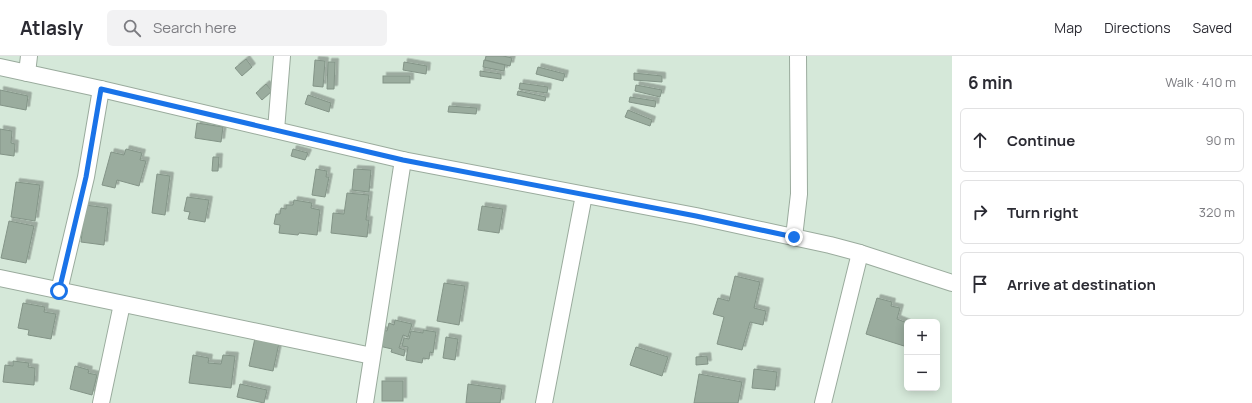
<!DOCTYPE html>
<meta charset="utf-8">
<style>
:root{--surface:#fff;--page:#f2f2f3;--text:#2b2b33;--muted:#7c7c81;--line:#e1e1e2}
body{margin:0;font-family:Manrope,sans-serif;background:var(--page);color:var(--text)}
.controls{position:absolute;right:12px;bottom:12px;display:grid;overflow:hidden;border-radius:6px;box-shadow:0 2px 10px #0003}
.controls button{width:36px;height:36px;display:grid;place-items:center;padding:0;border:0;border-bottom:1px solid var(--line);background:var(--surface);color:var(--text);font:20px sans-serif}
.stop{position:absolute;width:12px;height:12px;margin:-9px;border:3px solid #1a73e8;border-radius:50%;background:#fff}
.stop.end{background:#1a73e8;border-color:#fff;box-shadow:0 1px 4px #0008}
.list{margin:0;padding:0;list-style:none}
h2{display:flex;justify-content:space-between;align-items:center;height:52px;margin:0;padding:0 16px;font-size:17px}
h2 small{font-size:13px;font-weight:400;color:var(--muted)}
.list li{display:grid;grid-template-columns:26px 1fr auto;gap:12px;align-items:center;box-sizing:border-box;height:64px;margin:0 8px 8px;padding:0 8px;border:1px solid var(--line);border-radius:6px}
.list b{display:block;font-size:15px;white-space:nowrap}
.list em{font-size:13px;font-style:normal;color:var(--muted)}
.icon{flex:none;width:22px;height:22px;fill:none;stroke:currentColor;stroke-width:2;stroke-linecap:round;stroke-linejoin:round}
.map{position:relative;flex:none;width:952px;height:347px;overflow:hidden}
header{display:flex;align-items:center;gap:24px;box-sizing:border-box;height:56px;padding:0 20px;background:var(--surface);border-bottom:1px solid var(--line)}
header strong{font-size:19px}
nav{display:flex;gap:22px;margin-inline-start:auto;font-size:14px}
.search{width:280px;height:36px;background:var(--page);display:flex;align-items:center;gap:10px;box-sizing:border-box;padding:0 14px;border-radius:6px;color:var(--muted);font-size:15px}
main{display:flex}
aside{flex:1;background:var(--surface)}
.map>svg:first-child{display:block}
</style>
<header>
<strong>Atlasly</strong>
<div class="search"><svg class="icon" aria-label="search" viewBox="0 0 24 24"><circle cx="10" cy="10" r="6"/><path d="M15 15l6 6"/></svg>Search here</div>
<nav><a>Map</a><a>Directions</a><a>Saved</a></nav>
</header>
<main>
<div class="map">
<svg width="952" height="347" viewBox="0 0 952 347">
<defs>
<filter id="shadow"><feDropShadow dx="3.5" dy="-3.5" stdDeviation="0" flood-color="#0004"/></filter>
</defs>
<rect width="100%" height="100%" fill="#d5e8d9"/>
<g fill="#9aac9e" stroke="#839487" filter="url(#shadow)">
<polygon points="486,0 503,0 512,2 510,10 485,4"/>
<polygon points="246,3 252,11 242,20 235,12"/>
<polygon points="315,4 325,5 323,31 313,30"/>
<polygon points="484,4 505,9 504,15 483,11"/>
<polygon points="328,6 335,6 334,33 327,33"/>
<polygon points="404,6 427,10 426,18 403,14"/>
<polygon points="538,11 565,18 563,25 536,18"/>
<polygon points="480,15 501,18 501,23 480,20"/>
<polygon points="634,17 662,20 662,26 634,24"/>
<rect x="383" y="20" width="27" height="7"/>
<polygon points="520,27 548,31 547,37 519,33"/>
<polygon points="266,28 272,35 262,44 256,37"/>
<polygon points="636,29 662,34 660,41 635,35"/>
<polygon points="0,34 28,40 26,54 0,49"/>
<polygon points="518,35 546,41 545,45 517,39"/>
<polygon points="308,39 331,47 329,56 305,48"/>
<polygon points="630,41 656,45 655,51 629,46"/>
<polygon points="449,50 477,52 476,58 448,56"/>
<polygon points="628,54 652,64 650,70 625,61"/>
<polygon points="197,67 223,71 221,86 195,82"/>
<polygon points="0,73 12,75 11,87 15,88 14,100 0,98"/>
<polygon points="126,93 142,97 140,104 146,105 139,130 117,124 115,132 102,129 111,96 124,99"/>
<polygon points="293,93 308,97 305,104 291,100"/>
<polygon points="213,101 219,101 218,115 212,115"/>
<polygon points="316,113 327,115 326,121 329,121 325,141 312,139"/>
<polygon points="354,113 371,114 369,136 352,134"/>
<polygon points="157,118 170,120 165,159 152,157"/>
<polygon points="16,126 40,129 35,165 11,161"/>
<polygon points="347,137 369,139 366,164 369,164 367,181 331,177 333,157 344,158"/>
<polygon points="187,141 209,144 205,166 188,163 190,156 184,155"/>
<polygon points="294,144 312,147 311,152 320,154 317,179 299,177 298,179 279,177 280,169 274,168 276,158 280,158 281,152 286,153 286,149 293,149"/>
<polygon points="85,149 108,152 104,189 81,186"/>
<polygon points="482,150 503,153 499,177 478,174"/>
<polygon points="9,165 34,170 26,207 1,202"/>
<polygon points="735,220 760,226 754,252 766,255 763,269 750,266 742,294 717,288 724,261 713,258 718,242 729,245"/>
<polygon points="444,227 465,230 459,269 437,265"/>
<polygon points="877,242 892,246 891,250 900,252 897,263 907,267 907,280 904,290 866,278"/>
<polygon points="23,247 45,251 44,256 56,258 51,283 28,279 29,274 18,272"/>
<polygon points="395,264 412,268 408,281 403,279 399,292 405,294 404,300 391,296 392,293 379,290 381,274 387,275 389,267 394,269"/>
<polygon points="423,274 436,276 433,297 430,296 429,303 423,302 422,307 406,304 408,291 402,290 404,282 409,283 411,275 423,277"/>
<polygon points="446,281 458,283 455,304 443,302"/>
<polygon points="255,282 279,287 273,315 249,310"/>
<polygon points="636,291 668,301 662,320 630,309"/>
<polygon points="193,299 209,302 208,307 221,308 223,299 235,300 231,332 189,327"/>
<polygon points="707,300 708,308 696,309 696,301"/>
<polygon points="13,305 29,307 28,311 35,312 34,329 3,326 5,309 13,310"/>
<polygon points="75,310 89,314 88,317 97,319 92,339 70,333"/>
<polygon points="754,313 777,316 775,334 752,332"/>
<polygon points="699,318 742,326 738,347 694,347"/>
<rect x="382" y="325" width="21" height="20"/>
<polygon points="240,328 267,334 264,347 237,341"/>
<polygon points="468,328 502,333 500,347 466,347"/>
</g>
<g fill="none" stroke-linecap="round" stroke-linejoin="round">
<g stroke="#9aab9d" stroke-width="18">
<g id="street">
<polyline points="0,11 101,33 403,104 696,160 830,189 860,197 952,227"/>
<polyline points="27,17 29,0"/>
<polyline points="276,74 282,0"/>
<polyline points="794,181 799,138 798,0"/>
<polyline points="0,222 372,300"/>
<polyline points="59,235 86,121 101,33"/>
<polyline points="101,347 122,248"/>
<polyline points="365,347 403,104"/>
<polyline points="544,347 584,139"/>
<polyline points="823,347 860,197"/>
</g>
</g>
<use href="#street" stroke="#fff" stroke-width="16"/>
</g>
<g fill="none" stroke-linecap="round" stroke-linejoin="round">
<polyline stroke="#1a73e8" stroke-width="5" points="59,235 86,121 101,33 403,104 696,160 794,181"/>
</g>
</svg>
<div class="controls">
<button>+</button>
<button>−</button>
</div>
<div class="stop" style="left:59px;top:235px"></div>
<div class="stop end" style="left:794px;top:181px"></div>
</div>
<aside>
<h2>6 min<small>Walk · 410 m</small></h2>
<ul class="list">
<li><svg class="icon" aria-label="ahead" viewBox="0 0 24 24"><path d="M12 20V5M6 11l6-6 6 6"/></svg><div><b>Continue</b></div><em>90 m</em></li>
<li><svg class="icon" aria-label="right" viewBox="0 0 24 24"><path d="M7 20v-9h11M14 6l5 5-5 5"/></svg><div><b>Turn right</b></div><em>320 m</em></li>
<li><svg class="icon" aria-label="arrive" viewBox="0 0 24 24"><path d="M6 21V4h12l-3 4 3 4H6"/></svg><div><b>Arrive at destination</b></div></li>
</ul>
</aside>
</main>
